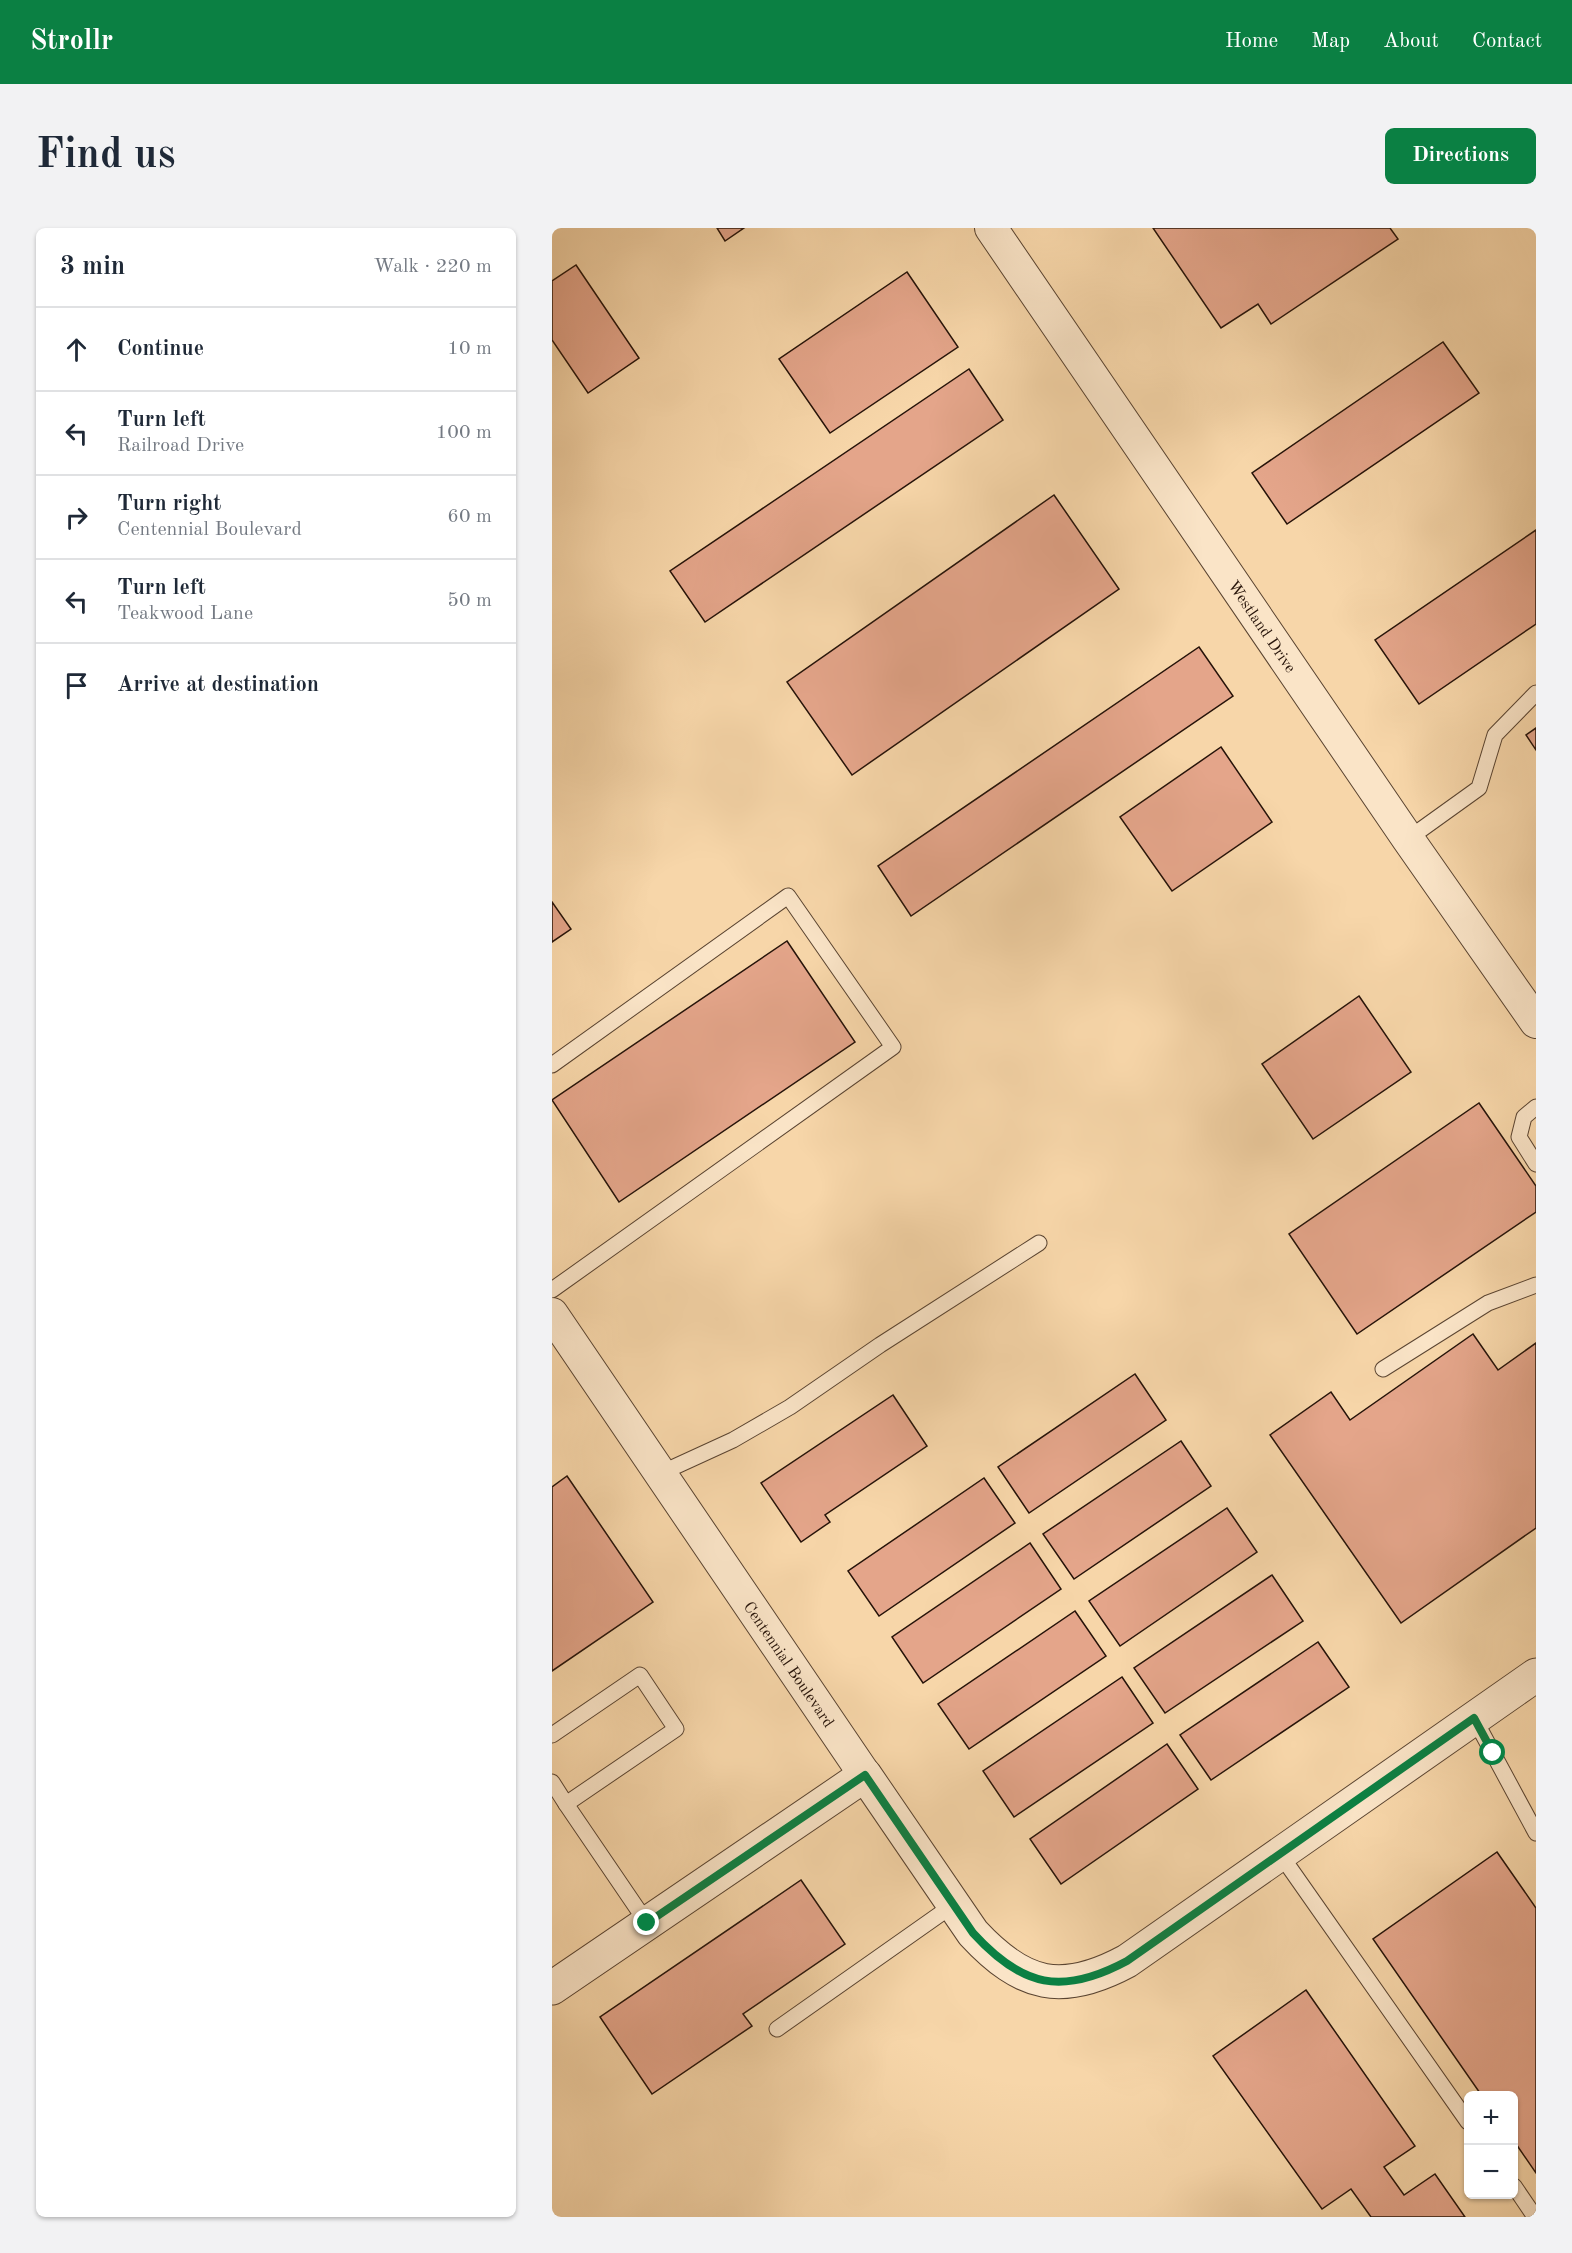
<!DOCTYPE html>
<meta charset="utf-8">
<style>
:root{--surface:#fff;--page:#f2f2f3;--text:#1f2937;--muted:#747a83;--line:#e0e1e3;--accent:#0b8043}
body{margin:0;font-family:"Old Standard TT",serif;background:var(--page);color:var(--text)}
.controls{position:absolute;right:18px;bottom:18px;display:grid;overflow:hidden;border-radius:9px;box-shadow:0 2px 4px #0004}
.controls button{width:54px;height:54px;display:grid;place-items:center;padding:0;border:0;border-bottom:2px solid var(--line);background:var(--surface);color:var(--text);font:30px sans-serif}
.stop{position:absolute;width:18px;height:18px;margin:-14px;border:4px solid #0b8043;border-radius:50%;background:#fff}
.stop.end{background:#0b8043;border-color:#fff;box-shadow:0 2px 6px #0008}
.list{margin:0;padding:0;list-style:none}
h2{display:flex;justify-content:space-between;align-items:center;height:78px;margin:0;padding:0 24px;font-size:26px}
h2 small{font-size:20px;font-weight:400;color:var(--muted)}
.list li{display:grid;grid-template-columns:39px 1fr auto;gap:18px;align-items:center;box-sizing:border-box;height:84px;padding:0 24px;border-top:2px solid var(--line)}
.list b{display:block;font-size:22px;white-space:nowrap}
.list p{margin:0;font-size:20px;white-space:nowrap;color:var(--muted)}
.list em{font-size:20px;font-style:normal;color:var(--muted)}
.icon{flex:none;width:33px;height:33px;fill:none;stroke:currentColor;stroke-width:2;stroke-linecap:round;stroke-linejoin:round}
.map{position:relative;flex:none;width:984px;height:1989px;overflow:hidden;border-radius:9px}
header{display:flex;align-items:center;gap:36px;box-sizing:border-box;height:84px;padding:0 30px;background:var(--accent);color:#fff}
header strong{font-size:28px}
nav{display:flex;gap:33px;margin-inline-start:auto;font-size:21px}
.intro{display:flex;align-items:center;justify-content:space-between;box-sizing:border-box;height:144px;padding:0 36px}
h1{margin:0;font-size:42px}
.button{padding:15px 27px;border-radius:9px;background:var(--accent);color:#fff;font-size:21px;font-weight:700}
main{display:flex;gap:36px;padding:0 36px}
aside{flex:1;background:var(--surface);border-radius:9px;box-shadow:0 2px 4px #0004}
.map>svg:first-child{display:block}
</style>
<header>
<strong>Strollr</strong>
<nav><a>Home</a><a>Map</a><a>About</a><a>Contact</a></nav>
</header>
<div class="intro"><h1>Find us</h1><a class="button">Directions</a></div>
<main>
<aside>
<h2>3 min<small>Walk · 220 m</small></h2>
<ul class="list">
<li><svg class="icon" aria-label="ahead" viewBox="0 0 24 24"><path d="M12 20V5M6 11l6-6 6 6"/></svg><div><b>Continue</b></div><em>10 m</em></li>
<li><svg class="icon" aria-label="left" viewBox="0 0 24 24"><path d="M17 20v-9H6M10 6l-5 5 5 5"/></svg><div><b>Turn left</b><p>Railroad Drive</p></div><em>100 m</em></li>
<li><svg class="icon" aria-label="right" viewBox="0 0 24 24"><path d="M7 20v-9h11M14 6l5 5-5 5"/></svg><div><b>Turn right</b><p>Centennial Boulevard</p></div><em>60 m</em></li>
<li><svg class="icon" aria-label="left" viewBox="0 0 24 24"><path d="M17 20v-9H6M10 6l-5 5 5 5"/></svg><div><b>Turn left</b><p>Teakwood Lane</p></div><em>50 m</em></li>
<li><svg class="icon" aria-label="arrive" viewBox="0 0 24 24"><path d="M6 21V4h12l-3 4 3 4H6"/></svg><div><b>Arrive at destination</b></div></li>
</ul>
</aside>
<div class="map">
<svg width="984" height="1989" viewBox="0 0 984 1989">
<rect width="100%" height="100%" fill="#f7d6a9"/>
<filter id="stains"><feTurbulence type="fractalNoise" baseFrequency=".00333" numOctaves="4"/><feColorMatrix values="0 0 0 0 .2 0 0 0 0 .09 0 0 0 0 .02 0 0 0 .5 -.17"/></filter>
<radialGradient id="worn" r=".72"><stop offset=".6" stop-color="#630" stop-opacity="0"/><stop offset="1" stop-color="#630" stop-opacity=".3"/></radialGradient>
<g fill="#e4a58a" stroke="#261309" stroke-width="1.5">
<polygon points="165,0 192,0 173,13"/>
<polygon points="601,0 838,0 846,11 719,96 706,76 669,100"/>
<polygon points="24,37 87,130 36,165 0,112 0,53"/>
<polygon points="355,44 406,119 278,205 227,131"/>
<polygon points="891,114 927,165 735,296 700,245"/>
<polygon points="417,141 451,192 153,394 118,343"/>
<polygon points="502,267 567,361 300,547 235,454"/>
<polygon points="984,302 984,396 867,476 823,412"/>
<polygon points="647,419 681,468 359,688 326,638"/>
<polygon points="984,500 984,522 974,507"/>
<polygon points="669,519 720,594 620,663 568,589"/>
<polygon points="0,674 19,701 0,714"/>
<polygon points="235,713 303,814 67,974 0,872"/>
<polygon points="807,768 859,844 761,911 710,836"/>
<polygon points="927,875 984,958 984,984 805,1106 737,1006"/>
<polygon points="921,1106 946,1142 984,1115 984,1300 849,1395 718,1207 779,1164 798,1192"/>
<polygon points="583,1146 614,1192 477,1285 446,1239"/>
<polygon points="341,1167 375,1218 273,1287 278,1294 249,1314 209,1255"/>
<polygon points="629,1213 659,1258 522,1351 491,1306"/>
<polygon points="15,1248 101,1374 0,1443 0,1259"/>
<polygon points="432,1250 463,1295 327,1388 296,1343"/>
<polygon points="675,1280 705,1324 568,1418 537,1373"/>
<polygon points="478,1315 509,1361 371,1455 340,1409"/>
<polygon points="720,1347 751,1393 613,1485 582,1440"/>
<polygon points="523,1383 554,1428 417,1521 386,1476"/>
<polygon points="766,1414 797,1459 659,1552 628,1507"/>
<polygon points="570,1449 601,1495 462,1589 431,1543"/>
<polygon points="615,1516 646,1561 509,1656 478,1611"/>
<polygon points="945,1624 984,1680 984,1945 962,1913 962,1868 930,1868 821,1711"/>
<polygon points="249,1652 293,1716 191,1786 200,1798 100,1866 48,1789"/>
<polygon points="754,1762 863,1918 832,1939 852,1967 883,1946 913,1989 819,1989 799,1961 770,1981 661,1828"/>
</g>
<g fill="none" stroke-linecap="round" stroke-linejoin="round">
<g stroke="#5a4431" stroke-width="17">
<g id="service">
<polyline points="856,611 927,560 943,507 984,465"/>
<polyline points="0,837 236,668 341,819 0,1062"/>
<polyline points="984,879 972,889 967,909 984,936"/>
<polyline points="831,1141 936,1075 984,1057"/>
<polyline points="109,1245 181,1212 238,1179 328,1117 487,1015"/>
<polyline points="922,1490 984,1605"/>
<polyline points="0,1507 88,1447 124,1501 14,1576 0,1554"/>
<polyline points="14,1576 95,1695"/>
<polyline points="728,1626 916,1894"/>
<polyline points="225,1801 401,1677"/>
<polyline points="962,1958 983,1989"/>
</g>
</g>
<g stroke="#5a4431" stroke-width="34">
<g id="minor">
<path id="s1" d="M439,0L856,611L984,794"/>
<path id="s2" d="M0,1086L313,1547"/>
</g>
</g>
<g stroke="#5a4431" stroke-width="35">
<path id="tertiary" d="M0,1760L313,1547L421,1705C471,1759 510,1768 575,1733L984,1447"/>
</g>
<use href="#service" stroke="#fae4c7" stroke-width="15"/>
<use href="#minor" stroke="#fae4c7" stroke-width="32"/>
<use href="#tertiary" stroke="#fae4c7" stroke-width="33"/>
</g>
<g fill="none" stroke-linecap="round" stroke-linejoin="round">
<path stroke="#0b8043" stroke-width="8" d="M95,1695L313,1547L421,1705C470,1759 510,1768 575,1733L922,1490L941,1525"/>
</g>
<g text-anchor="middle" stroke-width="5" stroke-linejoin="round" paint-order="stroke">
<g font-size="16" fill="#261309" stroke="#fae4c7">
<text dy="6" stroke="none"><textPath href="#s1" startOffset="482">Westland Drive</textPath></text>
<text dy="6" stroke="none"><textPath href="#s2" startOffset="423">Centennial Boulevard</textPath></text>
</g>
</g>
<rect width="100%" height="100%" filter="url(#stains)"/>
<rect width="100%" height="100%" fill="url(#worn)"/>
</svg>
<div class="controls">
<button>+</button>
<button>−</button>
</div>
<div class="stop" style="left:941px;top:1525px"></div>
<div class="stop end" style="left:95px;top:1695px"></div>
</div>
</main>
